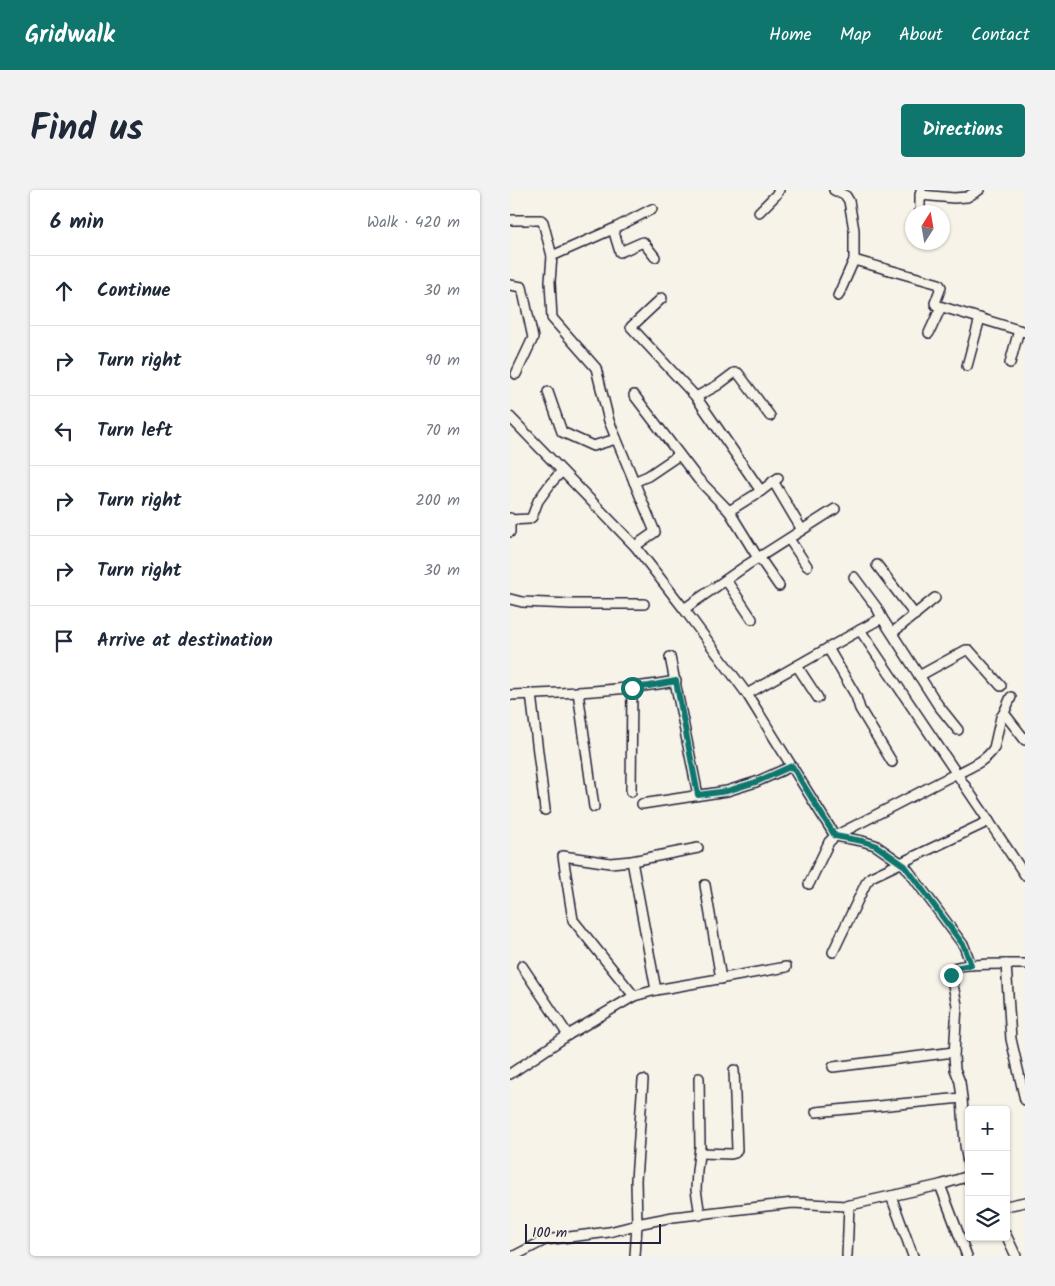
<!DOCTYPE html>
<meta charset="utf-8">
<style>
:root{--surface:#fff;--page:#f2f2f3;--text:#1f2937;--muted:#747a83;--line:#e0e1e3;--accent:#0f766e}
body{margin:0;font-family:Kalam,sans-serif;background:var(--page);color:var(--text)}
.controls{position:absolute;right:15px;bottom:15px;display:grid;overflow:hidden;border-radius:5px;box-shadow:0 1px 4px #0004}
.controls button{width:45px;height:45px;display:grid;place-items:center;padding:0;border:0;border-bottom:1px solid var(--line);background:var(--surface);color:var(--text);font:25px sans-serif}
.compass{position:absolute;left:395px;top:15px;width:45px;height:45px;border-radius:50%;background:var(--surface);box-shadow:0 1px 4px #0004;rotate:11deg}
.scale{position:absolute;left:15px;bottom:12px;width:136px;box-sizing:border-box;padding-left:5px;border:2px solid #22223b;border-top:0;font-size:14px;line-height:18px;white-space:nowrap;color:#22223b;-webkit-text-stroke:4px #f7f3e8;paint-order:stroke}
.stop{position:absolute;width:15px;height:15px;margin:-11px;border:4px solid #0f766e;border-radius:50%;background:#fff}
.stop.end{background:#0f766e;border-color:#fff;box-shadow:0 1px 5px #0008}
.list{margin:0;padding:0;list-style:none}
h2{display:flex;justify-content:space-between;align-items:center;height:65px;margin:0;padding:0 20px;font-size:21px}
h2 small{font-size:16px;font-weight:400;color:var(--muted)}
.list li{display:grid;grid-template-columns:32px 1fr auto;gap:15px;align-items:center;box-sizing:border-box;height:70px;padding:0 20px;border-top:1px solid var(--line)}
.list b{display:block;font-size:19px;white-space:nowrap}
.list em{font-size:16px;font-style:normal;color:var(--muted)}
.icon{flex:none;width:28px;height:28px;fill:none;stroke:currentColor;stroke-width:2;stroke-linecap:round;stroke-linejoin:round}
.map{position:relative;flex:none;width:515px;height:1066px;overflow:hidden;border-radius:5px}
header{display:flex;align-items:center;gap:30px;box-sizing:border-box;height:70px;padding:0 25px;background:var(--accent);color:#fff}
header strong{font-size:24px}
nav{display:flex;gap:28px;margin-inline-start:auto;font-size:18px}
.intro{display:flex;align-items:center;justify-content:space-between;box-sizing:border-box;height:120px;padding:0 30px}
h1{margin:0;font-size:35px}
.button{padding:12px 22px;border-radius:5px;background:var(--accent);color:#fff;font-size:18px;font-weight:700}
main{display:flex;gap:30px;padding:0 30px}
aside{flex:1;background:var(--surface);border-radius:5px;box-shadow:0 1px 4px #0004}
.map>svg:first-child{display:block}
</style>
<header>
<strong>Gridwalk</strong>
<nav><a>Home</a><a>Map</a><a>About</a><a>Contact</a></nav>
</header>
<div class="intro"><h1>Find us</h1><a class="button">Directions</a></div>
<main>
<aside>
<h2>6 min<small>Walk · 420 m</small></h2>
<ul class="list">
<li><svg class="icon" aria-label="ahead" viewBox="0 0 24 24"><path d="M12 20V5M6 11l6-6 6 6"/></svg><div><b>Continue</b></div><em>30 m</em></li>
<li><svg class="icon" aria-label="right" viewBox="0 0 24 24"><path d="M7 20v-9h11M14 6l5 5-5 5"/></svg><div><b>Turn right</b></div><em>90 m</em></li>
<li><svg class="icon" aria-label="left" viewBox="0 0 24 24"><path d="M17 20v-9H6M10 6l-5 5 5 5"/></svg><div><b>Turn left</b></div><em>70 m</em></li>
<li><svg class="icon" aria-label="right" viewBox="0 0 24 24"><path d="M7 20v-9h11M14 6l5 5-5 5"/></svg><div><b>Turn right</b></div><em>200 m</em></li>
<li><svg class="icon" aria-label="right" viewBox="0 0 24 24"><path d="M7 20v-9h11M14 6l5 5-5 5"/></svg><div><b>Turn right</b></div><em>30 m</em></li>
<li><svg class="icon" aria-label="arrive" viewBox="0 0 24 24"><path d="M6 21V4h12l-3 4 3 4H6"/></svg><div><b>Arrive at destination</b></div></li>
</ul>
</aside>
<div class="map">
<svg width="515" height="1066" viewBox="0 0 515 1066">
<rect width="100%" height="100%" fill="#f7f3e8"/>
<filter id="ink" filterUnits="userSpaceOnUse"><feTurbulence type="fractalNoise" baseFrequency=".02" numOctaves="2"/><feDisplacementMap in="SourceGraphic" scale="10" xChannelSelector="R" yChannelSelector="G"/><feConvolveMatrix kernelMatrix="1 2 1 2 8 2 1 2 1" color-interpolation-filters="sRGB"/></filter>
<g filter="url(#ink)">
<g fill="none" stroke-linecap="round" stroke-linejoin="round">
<g stroke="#22223b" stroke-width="12">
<g id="street">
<polyline points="324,0 336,6 339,11 344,40 344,70 328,106"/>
<polyline points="410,5 444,8 457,7 469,0"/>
<polyline points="249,22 266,5 269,0"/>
<polyline points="410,22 410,8 411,0"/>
<polyline points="0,30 31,30 33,32 42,66 40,92 42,128 86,178 99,231 145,342 125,356"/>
<polyline points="103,39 110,62 133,52 145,67"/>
<polyline points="42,66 103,39 142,19"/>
<polyline points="344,70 429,94 431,97 425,113 426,115 515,142"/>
<polyline points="0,95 12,97 23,148 6,184"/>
<polyline points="152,108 121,137 186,207 251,301"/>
<polyline points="419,143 431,117"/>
<polyline points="500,173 509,140"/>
<polyline points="457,176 470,128"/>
<polyline points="38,202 52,242 83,256 106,249"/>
<polyline points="124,205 188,289 219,321 248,368"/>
<polyline points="186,207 208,195 224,183 228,183 260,226"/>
<polyline points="0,227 125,356 174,419 237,504 350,440 515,685"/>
<polyline points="263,291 292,340"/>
<polyline points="124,292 138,286 169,265"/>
<polyline points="219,321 251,301 268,288"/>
<polyline points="0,328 0,342"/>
<polyline points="0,330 19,329 22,327 28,311 41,293 52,281"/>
<polyline points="279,349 297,376"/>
<polyline points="249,367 269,396"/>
<polyline points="367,375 405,425"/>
<polyline points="344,387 367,418 372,428"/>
<polyline points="216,390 242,429"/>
<polyline points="0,409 12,412 62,414 134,414"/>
<polyline points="174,419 237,375 325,319"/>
<polyline points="350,440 372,428 428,515 448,540"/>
<polyline points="382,443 425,408"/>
<polyline points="318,458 346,506 350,519 382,572"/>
<polyline points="160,467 188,605"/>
<polyline points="287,476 308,508"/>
<polyline points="409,486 456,460 459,460 491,496"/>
<polyline points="68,502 84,617"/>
<polyline points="21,504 35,620"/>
<polyline points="237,504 325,646 352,651 365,655 395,676 454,756 461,775"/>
<path d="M0,505C55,503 111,501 166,491"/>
<polyline points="494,523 501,507"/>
<path d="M447,584C460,577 476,571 484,558L491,527L494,523L515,550"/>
<polyline points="121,602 122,498"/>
<polyline points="132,614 217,601 246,592 282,576"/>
<polyline points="122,671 146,800"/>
<polyline points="299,694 319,652 325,646 447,583"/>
<polyline points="195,695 211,789"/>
<polyline points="323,762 356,693 361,687 479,631"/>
<polyline points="496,774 501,849 515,910"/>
<polyline points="12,776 58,845"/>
<polyline points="124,806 63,730 53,666 100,673 122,671 188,658"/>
<polyline points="323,877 444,862"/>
<polyline points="0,884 58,845 124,806 146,800 276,777"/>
<polyline points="189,888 190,957 187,980 186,1000 190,1025"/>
<polyline points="306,922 452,908"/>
<polyline points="190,963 221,964 225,963 227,960 224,880"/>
<path d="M459,980L455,955L452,908L450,892L445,879L444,866L447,815L441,785C442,782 442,780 444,778C452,773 503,774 515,774"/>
<polyline points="430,995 457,1066"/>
<polyline points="381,1006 403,1066"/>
<polyline points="496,1016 515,1012"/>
<polyline points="496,1045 506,1066"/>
<polyline points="4,1066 35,1050 99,1042 127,1035 132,1033 163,1027 283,1013 336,1016 430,995 459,986"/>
<polyline points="125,1066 127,1035 126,990 133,890"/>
<polyline points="337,1066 339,1015"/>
</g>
</g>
<use href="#street" stroke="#f7f3e8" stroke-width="9"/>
</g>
</g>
<g fill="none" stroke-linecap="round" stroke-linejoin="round" filter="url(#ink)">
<polyline stroke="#0f766e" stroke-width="6" points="122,498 139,496 166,491 188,605 217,601 246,592 282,576 325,646 352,651 365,655 395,676 454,756 461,775 444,778 442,781 441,785"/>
</g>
</svg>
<div class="controls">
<button>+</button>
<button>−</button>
<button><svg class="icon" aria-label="layers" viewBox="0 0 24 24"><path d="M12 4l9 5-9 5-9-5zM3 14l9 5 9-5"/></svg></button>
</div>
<svg class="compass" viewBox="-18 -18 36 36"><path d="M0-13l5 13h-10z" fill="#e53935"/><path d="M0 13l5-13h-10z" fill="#747a83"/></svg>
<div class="scale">100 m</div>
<div class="stop" style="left:122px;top:498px"></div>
<div class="stop end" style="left:441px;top:785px"></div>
</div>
</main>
